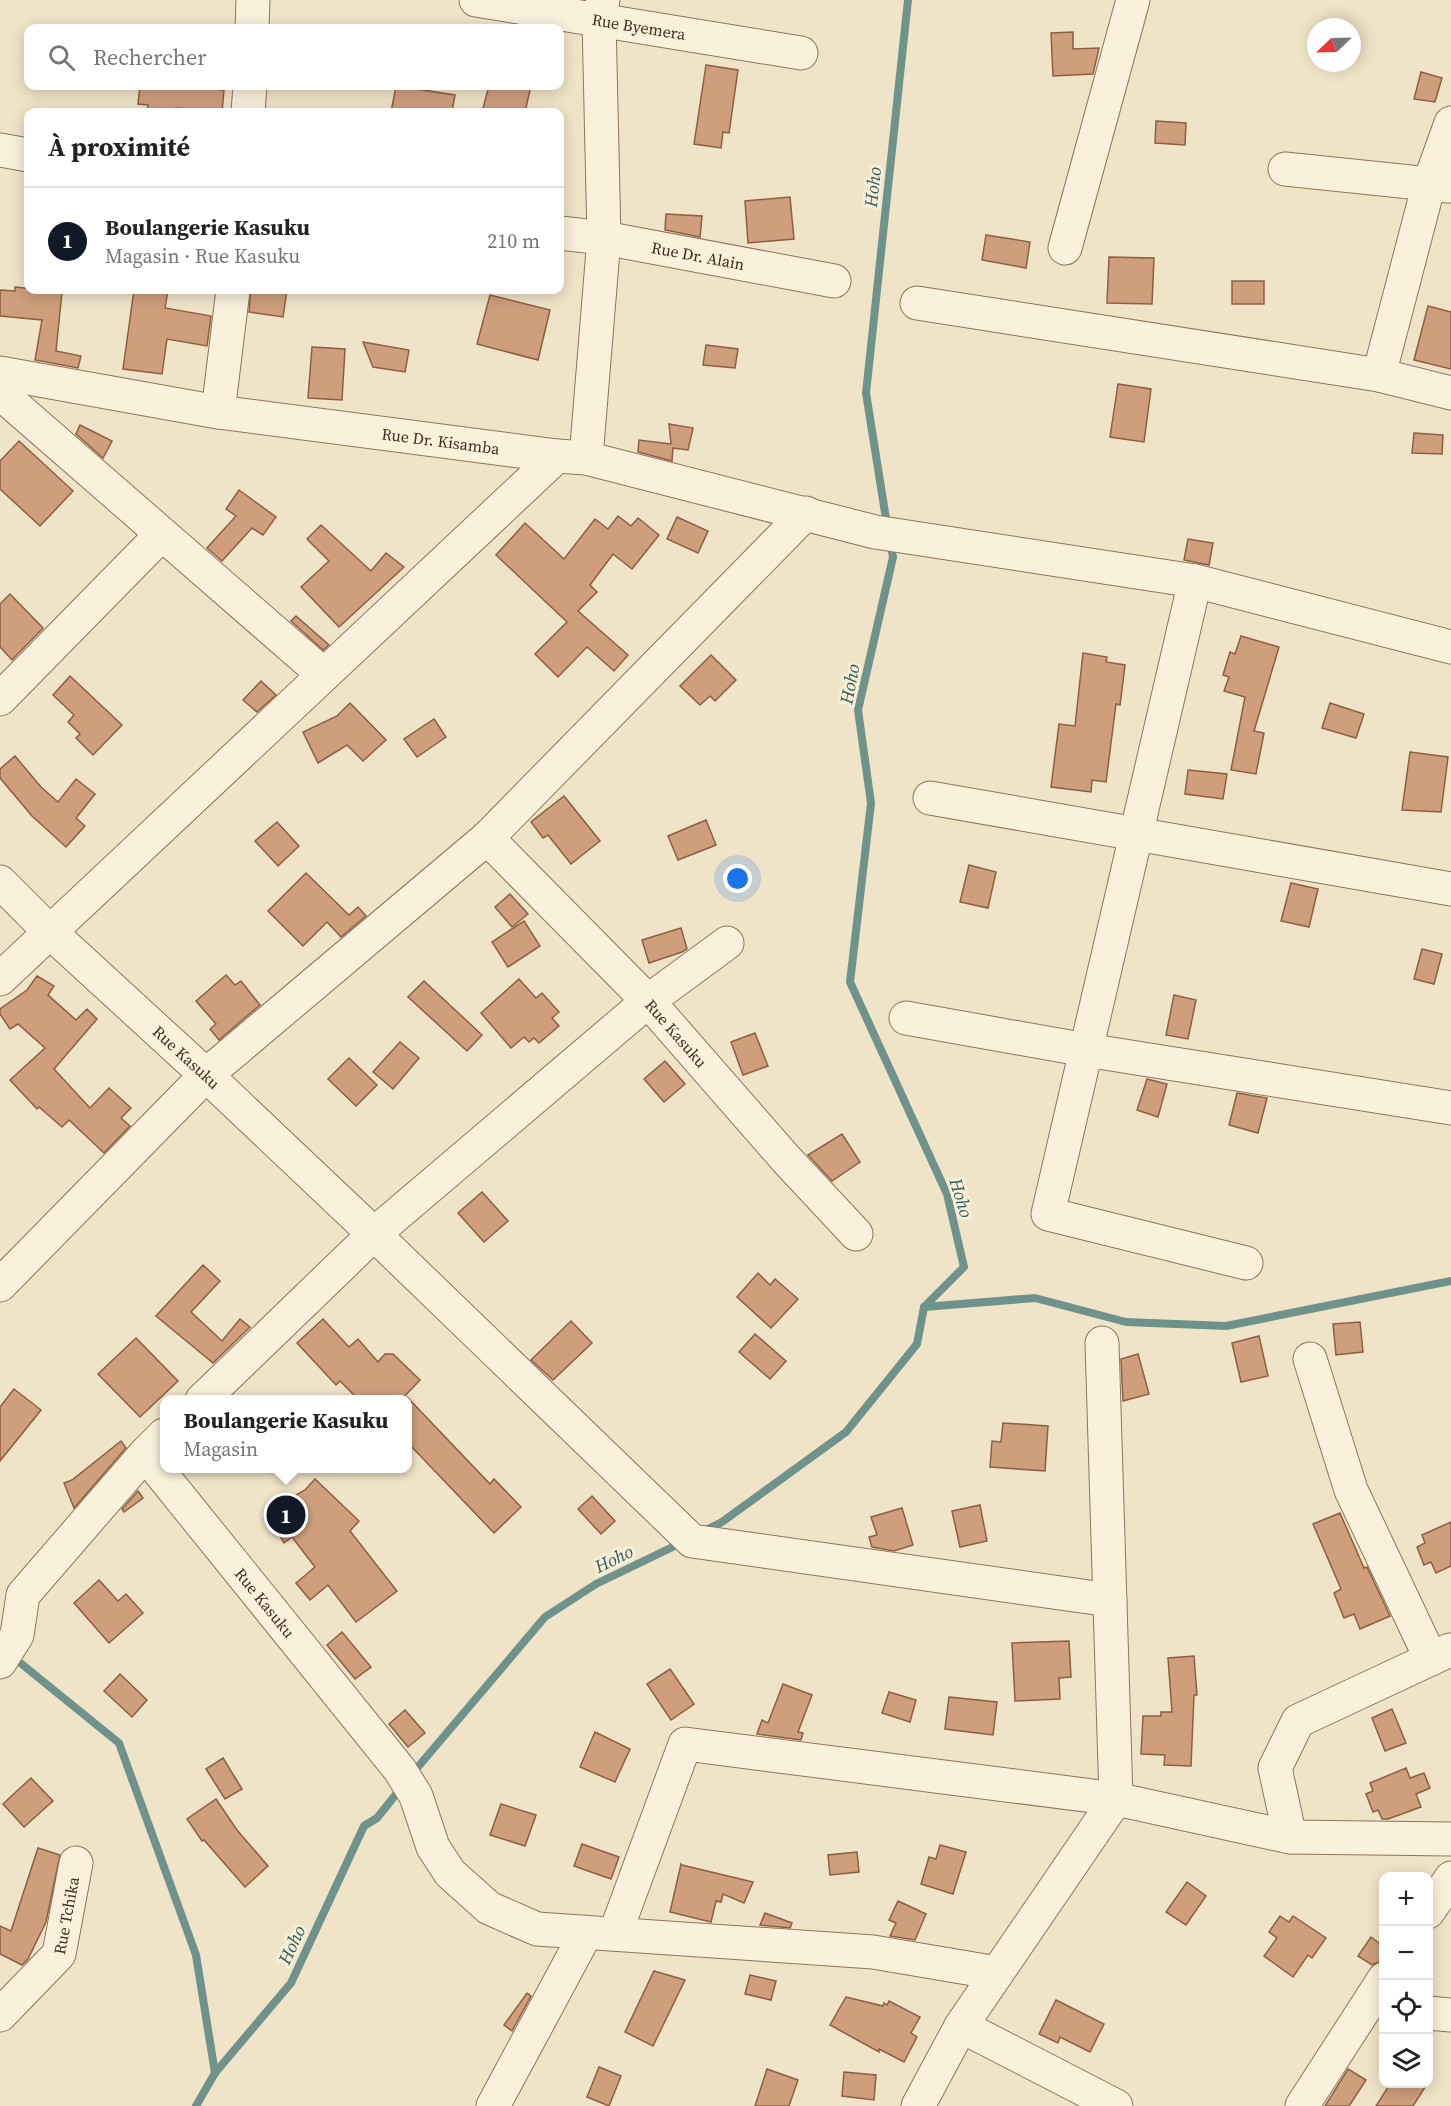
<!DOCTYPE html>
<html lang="fr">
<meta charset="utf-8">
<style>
:root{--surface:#fff;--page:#f2f2f2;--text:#222;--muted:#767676;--line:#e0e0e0;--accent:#111827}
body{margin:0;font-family:"Source Serif 4",serif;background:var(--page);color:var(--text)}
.controls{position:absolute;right:18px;bottom:18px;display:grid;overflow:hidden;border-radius:12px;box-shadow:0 3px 15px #0003}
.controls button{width:54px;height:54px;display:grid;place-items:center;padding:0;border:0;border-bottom:2px solid var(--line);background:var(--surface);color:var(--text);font:30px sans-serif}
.compass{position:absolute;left:1307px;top:18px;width:54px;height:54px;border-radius:50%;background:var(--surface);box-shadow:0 3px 15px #0003;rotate:247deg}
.you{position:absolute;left:738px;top:879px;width:21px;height:21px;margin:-15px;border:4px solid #fff;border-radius:50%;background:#1a73e8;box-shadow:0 0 0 9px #1a73e833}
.badge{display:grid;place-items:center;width:39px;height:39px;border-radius:50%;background:var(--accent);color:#fff;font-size:20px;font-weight:700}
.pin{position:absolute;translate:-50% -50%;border:3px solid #fff;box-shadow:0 2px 6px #0006}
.popup{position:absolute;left:160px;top:1395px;width:252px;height:78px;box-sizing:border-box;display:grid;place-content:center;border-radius:12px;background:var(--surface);filter:drop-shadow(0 2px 4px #0005);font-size:20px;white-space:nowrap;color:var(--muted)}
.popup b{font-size:22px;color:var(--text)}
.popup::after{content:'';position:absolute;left:50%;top:100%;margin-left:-12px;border:12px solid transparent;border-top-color:var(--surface)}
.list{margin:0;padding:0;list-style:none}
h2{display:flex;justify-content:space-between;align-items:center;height:78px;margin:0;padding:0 24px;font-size:26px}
h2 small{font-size:20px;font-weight:400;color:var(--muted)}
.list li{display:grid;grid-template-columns:39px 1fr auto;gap:18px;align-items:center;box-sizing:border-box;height:108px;padding:0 24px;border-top:2px solid var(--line)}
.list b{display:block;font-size:22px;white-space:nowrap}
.list p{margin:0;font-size:20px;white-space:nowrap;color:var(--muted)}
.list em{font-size:20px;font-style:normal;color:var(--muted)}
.icon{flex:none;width:33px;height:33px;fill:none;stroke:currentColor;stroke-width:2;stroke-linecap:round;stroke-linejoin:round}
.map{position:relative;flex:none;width:1451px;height:2106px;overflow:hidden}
.search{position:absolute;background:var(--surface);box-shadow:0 3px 15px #0003;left:24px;top:24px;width:540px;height:66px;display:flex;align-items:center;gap:15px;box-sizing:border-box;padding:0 21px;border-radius:12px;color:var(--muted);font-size:22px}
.panel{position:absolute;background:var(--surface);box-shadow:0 3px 15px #0003;left:24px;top:108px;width:540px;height:186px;border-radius:12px}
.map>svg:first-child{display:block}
</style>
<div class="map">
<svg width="1451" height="2106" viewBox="0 0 1451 2106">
<rect width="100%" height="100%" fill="#f0e4c8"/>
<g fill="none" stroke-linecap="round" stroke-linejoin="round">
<g stroke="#6f938a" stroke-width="8">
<polyline points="887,525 866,393 908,0"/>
<polyline points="924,1307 1035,1298 1126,1322 1226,1326 1451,1281"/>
<polyline points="704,1531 722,1522 846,1432 917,1344 924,1307 964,1267 947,1194 850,982 871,803 858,710 893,557 890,542"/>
<polyline points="13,1657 119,1743 196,1955 215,2073"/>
<polyline points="412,1774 545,1617 596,1584 683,1542"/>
<polyline points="196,2106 215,2073 291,1983 364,1826 377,1818 401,1788"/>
</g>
</g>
<g fill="#cf9f7d" stroke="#8d5f41" stroke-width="1.5">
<polygon points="1073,32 1073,49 1099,48 1093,74 1053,76 1051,33"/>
<polygon points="706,65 738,70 729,133 723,132 721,148 694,144"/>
<polygon points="1421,72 1442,78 1435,102 1414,99"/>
<polygon points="140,86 203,86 202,88 224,90 222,112 176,108 176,110 171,110 171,112 147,112 148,105 138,104"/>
<polygon points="396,86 455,95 452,112 391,112"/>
<polygon points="489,86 531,86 525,112 482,112"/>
<polygon points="1156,121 1186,123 1185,145 1155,143"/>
<polygon points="790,197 794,239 748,243 745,201"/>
<polygon points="666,214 702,216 700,237 665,230"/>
<polygon points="986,235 1030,242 1026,268 982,260"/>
<polygon points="1109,257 1154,258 1152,304 1107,303"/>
<rect x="1232" y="281" width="32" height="23"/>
<polygon points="15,287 62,292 56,351 81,356 78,368 35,360 42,320 0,316 0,290 15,291"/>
<polygon points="134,290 168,290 165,308 211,316 207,346 167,339 162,374 123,369"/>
<polygon points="251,290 287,290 283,317 249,312"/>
<polygon points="490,295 550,310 538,360 477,344"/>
<polygon points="1428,306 1451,312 1451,369 1414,360"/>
<polygon points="363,342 409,350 405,372 373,367"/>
<polygon points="706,345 738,349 735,368 703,365"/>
<polygon points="312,347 345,349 342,400 308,398"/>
<polygon points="1118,384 1151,389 1144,442 1110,437"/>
<polygon points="669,424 693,428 688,450 673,448 672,461 638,452 639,440 671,444"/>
<polygon points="80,425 112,441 103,458 76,434"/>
<polygon points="1414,433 1443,435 1442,454 1412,453"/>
<polygon points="19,441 73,491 40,526 0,489 0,461"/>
<polygon points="239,490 276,517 263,535 252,528 222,561 207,548 236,516 226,509"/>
<polygon points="618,516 631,526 638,518 659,535 632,569 613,554 590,585 597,592 578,611 628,655 614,671 587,647 558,677 535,654 567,622 496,555 525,523 564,559 595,519 608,529"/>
<polygon points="677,517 708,531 698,553 667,539"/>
<polygon points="321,525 371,571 386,553 404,567 339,627 301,587 329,561 307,539"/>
<polygon points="1188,539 1213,543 1209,565 1184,560"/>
<polygon points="10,594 43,628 12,660 0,647 0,604"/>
<polygon points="296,616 329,645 323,650 291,621"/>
<polygon points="1241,636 1279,647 1254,731 1264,733 1256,774 1231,770 1245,697 1224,691 1229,677 1223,675 1230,652 1235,654"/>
<polygon points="1083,653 1107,657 1106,662 1125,665 1120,705 1116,704 1106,782 1092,780 1091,792 1051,787 1059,724 1075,726"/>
<polygon points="711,655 736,680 715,701 710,696 700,705 680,686"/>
<polygon points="70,676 122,725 93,755 76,738 80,734 68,722 74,715 53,695"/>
<polygon points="261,681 276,695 257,712 243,700"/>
<polygon points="350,703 386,740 363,761 347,745 318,763 303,732 337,716"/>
<polygon points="1330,703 1364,714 1356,738 1322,728"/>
<polygon points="434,719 446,737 417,757 404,739"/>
<polygon points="1410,752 1448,757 1441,812 1402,810"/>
<polygon points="15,756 41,787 58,802 76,779 95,794 76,818 85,826 66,847 32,816 0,778 0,769"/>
<polygon points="1188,770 1227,774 1223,799 1185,794"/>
<polygon points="564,796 600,841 571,864 548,835 543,838 531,822"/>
<polygon points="706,820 716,845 678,860 668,836"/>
<polygon points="277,822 299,846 278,866 255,841"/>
<polygon points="969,865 996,872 988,908 960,902"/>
<polygon points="306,873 349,915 358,907 366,916 341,937 327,922 303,946 268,911"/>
<polygon points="1291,883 1318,889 1309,927 1281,921"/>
<polygon points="510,894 528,914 512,927 495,907"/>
<polygon points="524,921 540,946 508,967 492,942"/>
<polygon points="681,928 687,949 682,952 649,963 642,940"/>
<polygon points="1422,949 1442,954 1434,984 1414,979"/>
<polygon points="226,975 235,985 241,981 260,1005 219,1040 210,1029 216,1024 196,1001"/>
<polygon points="37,976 54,986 48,995 76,1020 87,1009 97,1019 54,1069 90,1108 109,1088 131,1108 121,1118 130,1126 104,1153 69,1120 62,1127 39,1107 37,1109 10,1080 45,1048 18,1024 10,1029 0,1014 0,1009 27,990"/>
<polygon points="519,979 536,998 542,993 559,1012 552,1018 559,1026 539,1043 534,1038 529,1042 524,1037 511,1048 481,1013"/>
<polygon points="424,981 482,1035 467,1051 408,997"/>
<polygon points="1174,995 1196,1000 1188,1039 1166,1035"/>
<polygon points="755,1033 768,1066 743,1075 731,1042"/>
<polygon points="400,1042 419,1058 393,1089 373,1072"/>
<polygon points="349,1058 377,1085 356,1106 328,1079"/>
<polygon points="665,1061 685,1084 664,1102 644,1079"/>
<polygon points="1147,1079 1167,1084 1158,1117 1137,1110"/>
<polygon points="1237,1093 1267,1098 1258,1133 1229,1125"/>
<polygon points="842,1134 860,1162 832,1181 808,1155"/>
<polygon points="482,1192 508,1221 484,1242 458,1213"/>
<polygon points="203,1265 220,1281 191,1312 222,1341 240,1319 250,1327 213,1363 156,1316"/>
<polygon points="758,1273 770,1285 775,1279 798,1299 771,1328 737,1297"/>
<polygon points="323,1319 349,1347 358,1339 378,1362 385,1354 393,1354 420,1380 401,1400 359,1400 340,1381 336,1385 297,1343"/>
<polygon points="571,1321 592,1343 553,1380 531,1360"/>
<polygon points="1360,1322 1363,1352 1336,1355 1333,1324"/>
<polygon points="755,1334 786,1361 770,1379 739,1352"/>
<polygon points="1259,1336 1268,1376 1241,1382 1232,1343"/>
<polygon points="136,1338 178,1381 140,1417 98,1374"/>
<polygon points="1138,1354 1149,1394 1123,1401 1121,1359"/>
<polygon points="14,1389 41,1410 0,1461 0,1407"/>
<polygon points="408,1398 490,1484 494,1479 521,1507 494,1533 408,1443"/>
<polygon points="1003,1423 1048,1426 1045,1471 990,1467 992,1441 1001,1442"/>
<polygon points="121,1441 126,1448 74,1508 64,1483 72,1480"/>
<polygon points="315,1479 359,1521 350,1531 397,1591 356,1622 328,1585 310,1600 296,1583 315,1567 292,1537 284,1543 266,1512 305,1490"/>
<polygon points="138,1491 143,1498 124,1512 122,1509"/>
<polygon points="592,1496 615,1521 601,1534 578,1509"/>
<polygon points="980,1505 987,1541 960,1547 952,1511"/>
<polygon points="902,1508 913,1545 894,1551 872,1547 869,1537 877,1535 871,1517"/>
<polygon points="1340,1513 1364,1568 1367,1567 1390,1616 1360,1629 1354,1614 1344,1618 1334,1593 1341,1589 1313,1524"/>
<polygon points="1451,1522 1451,1566 1436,1573 1431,1562 1424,1565 1417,1547 1425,1543 1422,1535"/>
<polygon points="99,1580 118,1601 126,1594 143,1613 109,1643 74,1603"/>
<polygon points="342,1632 371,1667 355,1679 327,1645"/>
<polygon points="1069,1641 1071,1677 1059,1678 1060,1699 1015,1701 1012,1643"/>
<polygon points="1194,1656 1197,1695 1194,1695 1191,1766 1164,1765 1165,1755 1141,1754 1143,1716 1161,1716 1161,1712 1172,1712 1168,1658"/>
<polygon points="670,1669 694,1704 671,1720 647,1684"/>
<polygon points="120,1674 147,1700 132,1717 104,1691"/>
<polygon points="783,1684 812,1695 798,1732 803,1733 801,1740 757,1734 762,1720 768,1723"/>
<polygon points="889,1692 916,1700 910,1722 882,1713"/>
<polygon points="949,1697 997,1702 993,1735 945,1729"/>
<polygon points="1392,1709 1406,1743 1385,1751 1372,1718"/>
<polygon points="405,1710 425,1733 408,1747 389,1724"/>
<polygon points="595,1732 630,1749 615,1782 580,1767"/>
<polygon points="223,1758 242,1789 225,1799 206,1769"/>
<polygon points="1406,1768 1410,1778 1424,1773 1430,1788 1416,1794 1421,1807 1388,1819 1382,1819 1378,1810 1373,1812 1366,1794 1373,1791 1370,1783"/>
<polygon points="31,1778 53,1801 24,1827 3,1804"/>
<polygon points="216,1799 237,1830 268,1866 245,1887 204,1840 202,1841 187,1819"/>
<polygon points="501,1804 536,1815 525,1846 490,1835"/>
<polygon points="582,1844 619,1857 611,1879 574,1866"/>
<polygon points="940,1845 966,1852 953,1894 921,1884 929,1857 936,1859"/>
<polygon points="38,1848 60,1855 46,1922 28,1959 22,1965 0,1954 0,1926 11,1931"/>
<polygon points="857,1852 859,1872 830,1875 828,1855"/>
<polygon points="681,1864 682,1865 753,1882 744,1903 723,1894 721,1902 716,1901 711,1922 670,1912"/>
<polygon points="1187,1882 1206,1896 1186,1925 1166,1912"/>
<polygon points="898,1901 926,1914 915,1940 890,1936 896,1923 889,1920"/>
<polygon points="765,1913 792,1923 790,1928 760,1925"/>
<polygon points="1280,1916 1289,1922 1293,1916 1326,1938 1312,1958 1308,1955 1293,1977 1264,1956 1277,1938 1269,1932"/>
<polygon points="1371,1937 1383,1946 1383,1960 1372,1965 1358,1956"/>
<polygon points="654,1971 685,1980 653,2046 625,2032"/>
<polygon points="750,1975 776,1981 771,2000 745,1994"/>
<polygon points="527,1993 531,1996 512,2031 504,2025"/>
<polygon points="846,1997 883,2006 884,2003 887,2005 889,2001 920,2017 911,2033 917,2037 904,2062 879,2049 879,2052 830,2025"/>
<polygon points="1056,2000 1104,2024 1090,2052 1060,2037 1058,2043 1039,2034"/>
<polygon points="599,2067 621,2076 609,2106 587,2097"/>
<polygon points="767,2069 798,2080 789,2106 755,2106"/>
<polygon points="1348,2069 1366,2080 1349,2106 1325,2106"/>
<polygon points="844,2072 876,2075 874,2100 842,2096"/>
<polygon points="1390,2084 1427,2084 1413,2106 1376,2106"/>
</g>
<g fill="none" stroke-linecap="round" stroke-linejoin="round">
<g stroke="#8d765c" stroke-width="35">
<g id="minor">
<path id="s1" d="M476,0L801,53"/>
<polyline points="252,28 253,0"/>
<polyline points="248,112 250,86"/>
<polyline points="0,150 28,155"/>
<polyline points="1285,169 1449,186"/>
<path id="s2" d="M560,233L604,238L834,281"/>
<polyline points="1065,248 1133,0"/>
<polyline points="917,303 1379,375 1451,393"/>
<path id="s3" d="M0,373L218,412L557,456L586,458L875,532L1195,581L1451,647"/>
<polyline points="1379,375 1429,184 1451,123"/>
<polyline points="0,393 323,674"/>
<polyline points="218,412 233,290"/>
<polyline points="586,458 604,238 599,20 603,0"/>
<polyline points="1195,581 1048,1214 1246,1263"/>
<polyline points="0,699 161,535"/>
<polyline points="930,798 1451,889"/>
<path id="s4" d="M487,838L648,1001L786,1159L856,1234"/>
<path id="s5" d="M0,882L50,932L206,1075L374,1234L692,1541L1110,1600"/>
<polyline points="0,979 557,456"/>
<polyline points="906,1018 1086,1050 1451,1108"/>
<polyline points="0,1285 206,1075 487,838 806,513"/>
<polyline points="1310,1359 1351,1490 1431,1659"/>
<polyline points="202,1400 374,1234 648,1001 727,943"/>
<path id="s6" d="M164,1435L145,1454L400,1770L416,1796L433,1847L450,1873L489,1908L537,1929L873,1952L997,1973"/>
<polyline points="0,1662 17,1635 23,1595 145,1454"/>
<polyline points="1290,1837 1275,1768 1298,1721 1450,1650"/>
<polyline points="1428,1912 1451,1878"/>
<polyline points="615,1934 685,1744 1116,1799 1290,1837 1451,1839"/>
<polyline points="1428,2013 1451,2015"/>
<path id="s7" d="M0,2015L59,1954L76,1863"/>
<polyline points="961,2026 1116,2106"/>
<polyline points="493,2106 586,1933"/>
<polyline points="918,2106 961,2026 1116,1799 1102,1343"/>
<polyline points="1302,2106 1384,1979"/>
</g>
</g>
<use href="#minor" stroke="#faf1dc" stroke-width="33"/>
</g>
<g text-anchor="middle" stroke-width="6" stroke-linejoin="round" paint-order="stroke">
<g font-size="16" fill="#3d2e20" stroke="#f7eed8">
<text dy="6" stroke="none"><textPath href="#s1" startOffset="165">Rue Byemera</textPath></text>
<text dy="6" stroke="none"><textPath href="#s2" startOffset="140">Rue Dr. Alain</textPath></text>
<text dy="6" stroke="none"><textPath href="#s3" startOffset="446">Rue Dr. Kisamba</textPath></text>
<text dy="6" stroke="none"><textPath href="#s4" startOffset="272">Rue Kasuku</textPath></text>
<text dy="6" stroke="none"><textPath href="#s5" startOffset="256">Rue Kasuku</textPath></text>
<text dy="6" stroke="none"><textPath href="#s6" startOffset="218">Rue Kasuku</textPath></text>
<text dy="6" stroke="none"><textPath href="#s7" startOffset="124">Rue Tchika</textPath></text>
</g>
<g font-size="18" font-style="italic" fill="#2f5d5a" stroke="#f7eed8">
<text transform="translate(873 187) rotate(-84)" y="6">Hoho</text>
<text transform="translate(850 684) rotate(-79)" y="6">Hoho</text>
<text transform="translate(961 1198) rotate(73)" y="6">Hoho</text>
<text transform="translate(614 1559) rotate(-26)" y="6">Hoho</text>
<text transform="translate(292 1945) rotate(-65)" y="6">Hoho</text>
</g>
</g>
</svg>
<div class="controls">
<button>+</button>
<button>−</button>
<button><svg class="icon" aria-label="locate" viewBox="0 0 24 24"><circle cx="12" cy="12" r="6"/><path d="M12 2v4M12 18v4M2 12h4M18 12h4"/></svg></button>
<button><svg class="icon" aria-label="layers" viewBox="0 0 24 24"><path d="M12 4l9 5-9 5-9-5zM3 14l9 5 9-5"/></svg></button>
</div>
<svg class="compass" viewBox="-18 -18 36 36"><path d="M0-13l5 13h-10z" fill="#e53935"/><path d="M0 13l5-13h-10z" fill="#767676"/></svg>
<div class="you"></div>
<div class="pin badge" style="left:286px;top:1515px">1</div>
<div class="popup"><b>Boulangerie Kasuku</b>Magasin</div>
<div class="search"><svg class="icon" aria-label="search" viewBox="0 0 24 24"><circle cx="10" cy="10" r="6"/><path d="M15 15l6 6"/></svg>Rechercher</div>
<section class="panel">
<h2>À proximité<small></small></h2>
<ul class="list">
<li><span class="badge">1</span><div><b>Boulangerie Kasuku</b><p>Magasin · Rue Kasuku</p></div><em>210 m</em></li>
</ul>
</section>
</div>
